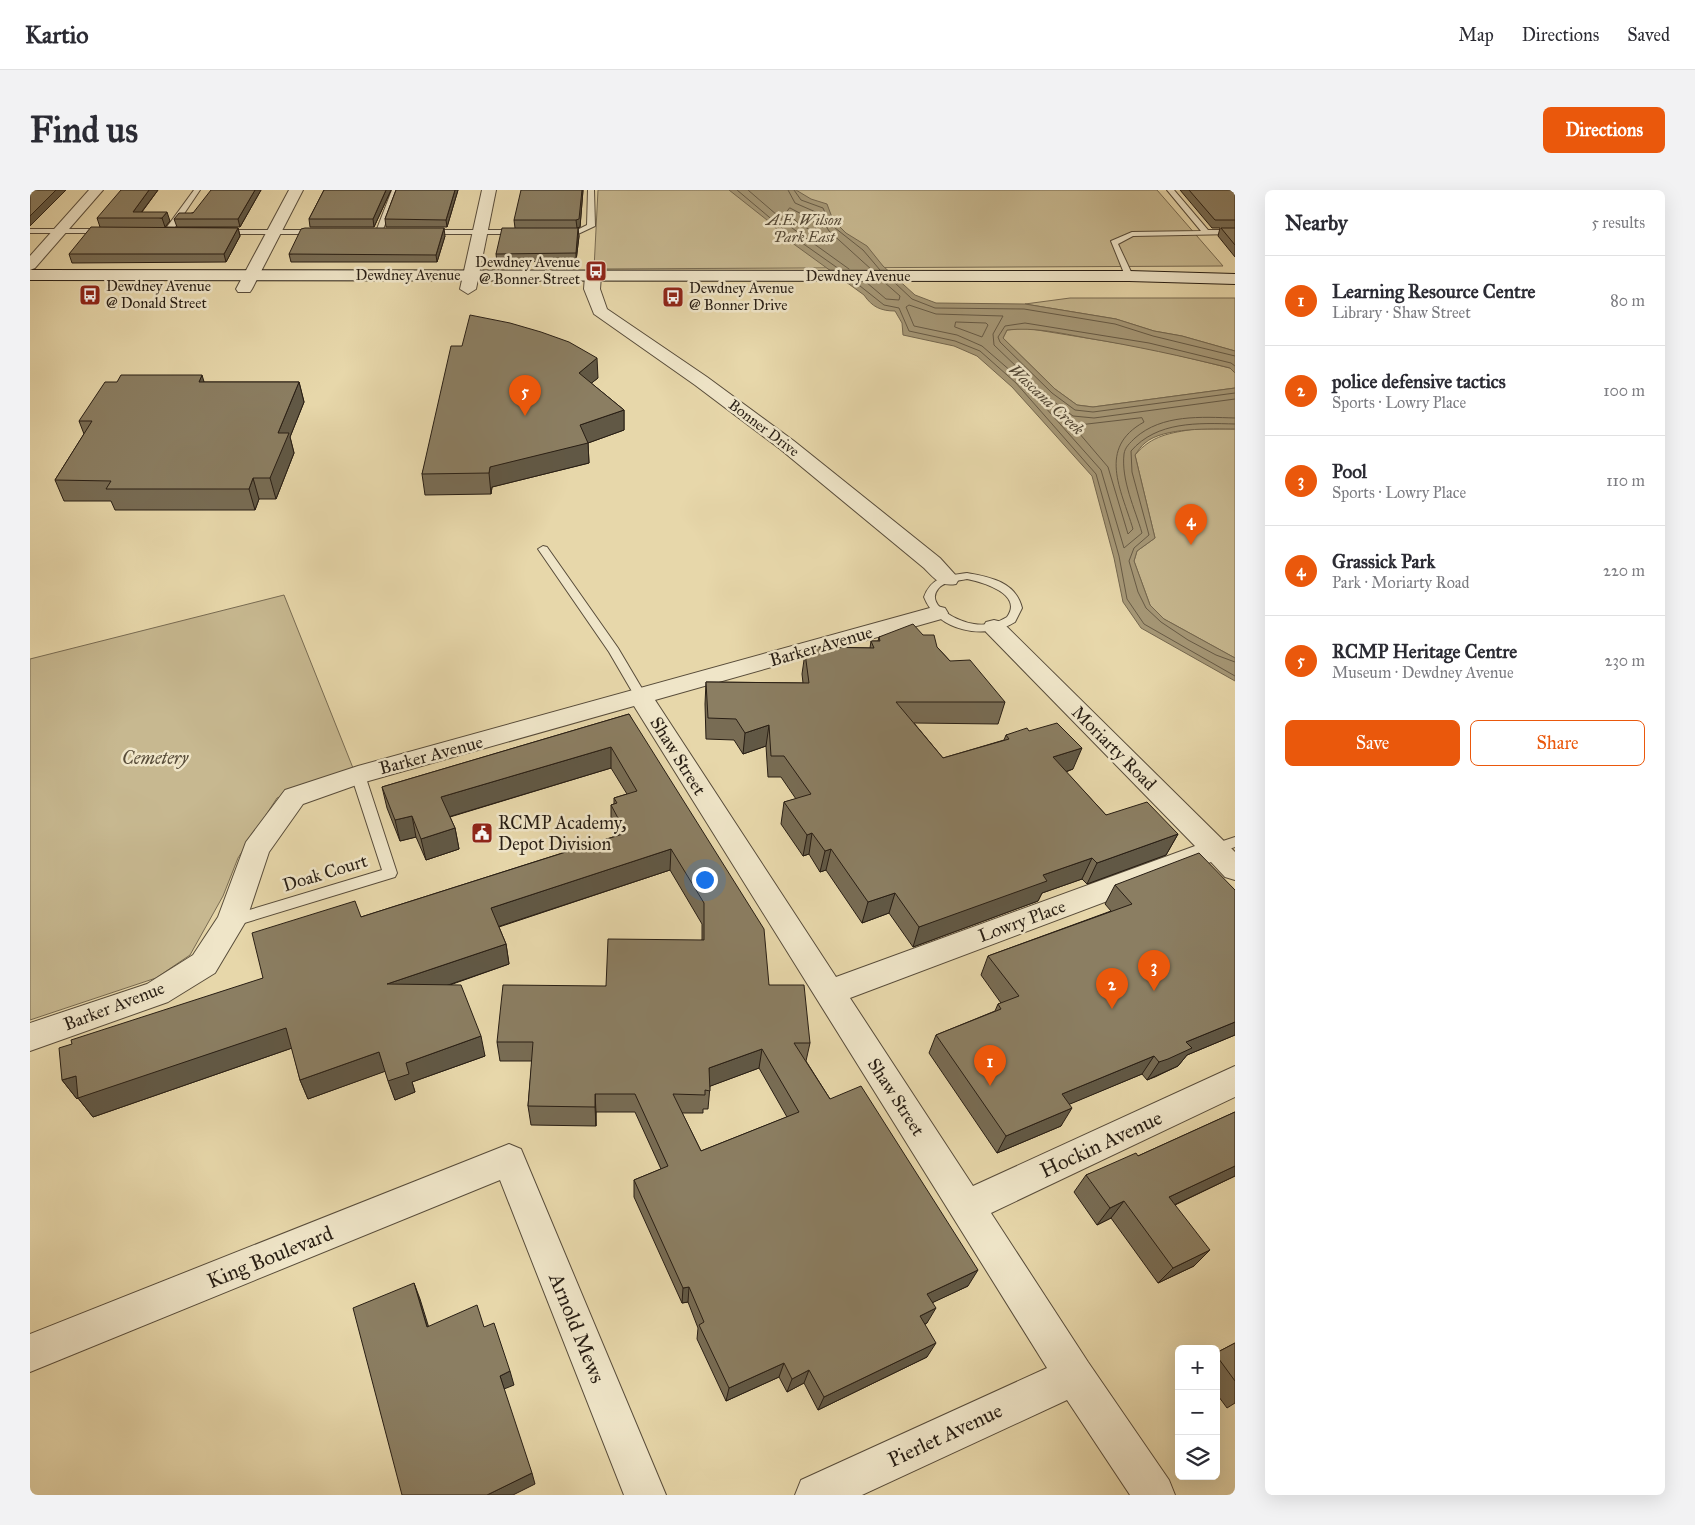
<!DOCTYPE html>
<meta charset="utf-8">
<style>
:root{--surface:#fff;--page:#f2f2f3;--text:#2b2b33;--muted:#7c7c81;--line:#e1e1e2;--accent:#ea580c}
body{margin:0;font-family:"IM FELL Great Primer",serif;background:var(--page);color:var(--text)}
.controls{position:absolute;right:15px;bottom:15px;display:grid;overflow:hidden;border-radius:8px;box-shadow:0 5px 20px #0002}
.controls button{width:45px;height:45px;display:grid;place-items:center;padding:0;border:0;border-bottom:1px solid var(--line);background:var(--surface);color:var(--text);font:25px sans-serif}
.you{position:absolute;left:674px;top:689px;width:18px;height:18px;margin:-12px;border:4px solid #fff;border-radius:50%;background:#1a73e8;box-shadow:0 0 0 8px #1a73e833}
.badge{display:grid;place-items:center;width:32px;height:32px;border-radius:50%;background:var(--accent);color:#fff;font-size:16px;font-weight:700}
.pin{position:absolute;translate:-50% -41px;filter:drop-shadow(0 1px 2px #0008)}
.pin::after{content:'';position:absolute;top:26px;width:18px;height:15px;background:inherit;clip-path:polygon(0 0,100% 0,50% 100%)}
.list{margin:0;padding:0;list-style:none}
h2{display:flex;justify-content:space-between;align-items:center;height:65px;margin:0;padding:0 20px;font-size:21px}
h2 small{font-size:16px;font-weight:400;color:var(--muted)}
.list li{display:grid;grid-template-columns:32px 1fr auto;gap:15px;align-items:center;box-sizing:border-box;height:90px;padding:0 20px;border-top:1px solid var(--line)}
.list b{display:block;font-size:19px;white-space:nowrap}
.list p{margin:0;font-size:16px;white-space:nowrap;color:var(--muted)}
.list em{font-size:16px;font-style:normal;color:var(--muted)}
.actions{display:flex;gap:10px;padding:15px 20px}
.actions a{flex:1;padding:11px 0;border:1px solid var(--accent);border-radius:8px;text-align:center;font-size:18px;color:var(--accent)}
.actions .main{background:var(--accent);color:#fff}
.icon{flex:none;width:28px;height:28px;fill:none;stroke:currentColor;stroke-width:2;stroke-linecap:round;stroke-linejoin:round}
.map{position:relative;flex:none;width:1205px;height:1305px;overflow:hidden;border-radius:8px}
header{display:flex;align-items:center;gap:30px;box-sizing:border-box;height:70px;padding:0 25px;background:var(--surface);border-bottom:1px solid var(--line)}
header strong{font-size:24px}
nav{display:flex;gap:28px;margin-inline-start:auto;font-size:18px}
.intro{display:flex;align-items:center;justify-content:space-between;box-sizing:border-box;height:120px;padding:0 30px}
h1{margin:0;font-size:35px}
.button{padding:12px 22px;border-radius:8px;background:var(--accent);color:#fff;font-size:18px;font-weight:700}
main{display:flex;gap:30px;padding:0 30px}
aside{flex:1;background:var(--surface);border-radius:8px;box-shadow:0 5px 20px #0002}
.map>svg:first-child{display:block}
</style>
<header>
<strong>Kartio</strong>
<nav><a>Map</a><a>Directions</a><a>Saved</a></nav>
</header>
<div class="intro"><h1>Find us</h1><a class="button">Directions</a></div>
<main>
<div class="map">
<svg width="1205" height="1305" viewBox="0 0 1205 1305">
<rect width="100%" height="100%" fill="#e7d7aa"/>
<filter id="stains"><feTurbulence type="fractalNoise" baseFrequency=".004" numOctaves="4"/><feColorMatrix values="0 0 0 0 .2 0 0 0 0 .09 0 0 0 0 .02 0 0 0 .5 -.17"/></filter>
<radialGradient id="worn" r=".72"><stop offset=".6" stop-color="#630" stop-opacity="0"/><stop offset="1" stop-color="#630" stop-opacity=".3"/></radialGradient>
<g fill="#c7b890" stroke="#786b52">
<polygon points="568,0 1127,0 1193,76 564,79"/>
<polygon points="1040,108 1205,108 1205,161 1152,146 1124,141 1086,129 995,114"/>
<polygon points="995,138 1118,158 1200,178 1205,183 1205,198 1063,217 1047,215 1025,199 973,148 977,140"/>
<path d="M1165,239H1205V468L1134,429L1120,415L1104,371L1107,361L1125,348L1105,265C1122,245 1140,243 1165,239Z"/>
<polygon points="254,405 323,578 247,608 208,668 193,706 160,765 126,788 0,830 0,469"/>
</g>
<path fill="#a69877" stroke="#74674f" d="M699,0H766L781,9L797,14L803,30L816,43L837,56L853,76L885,105L906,113L995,114L1086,129L1124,141L1152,146L1205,161V183L1200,178C1152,166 1105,156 1057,148C1030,143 1004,137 977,140L973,148L1025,199L1047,215L1063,217L1205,198V239C1182,239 1133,237 1115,253C1111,256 1108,261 1105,265L1125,348L1107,361L1104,371L1120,415L1134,429L1205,468V491L1111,438L1093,412L1084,368L1062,286L982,197L947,166L924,156L873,145L872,133L865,121C851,121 842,117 834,105L754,47L742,34Z"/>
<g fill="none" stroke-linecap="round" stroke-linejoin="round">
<g stroke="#675b46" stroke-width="1">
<polyline points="707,0 758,43 809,79"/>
<polyline points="718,0 762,38 819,79"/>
<polyline points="758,0 765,13 788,23 799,41 842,80"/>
<polyline points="764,0 771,10 793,18 800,34 833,60 850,80"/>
<polygon points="760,18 783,30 788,45 767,32 757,22"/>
<polyline points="825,92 854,115 869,118 879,141 925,151 950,161 986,193 1066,284 1089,366 1097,409 1114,434 1205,486"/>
<polyline points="836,92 856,109 869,110 870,106 854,92"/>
<polyline points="864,92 882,109 905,118 994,119 1085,134 1123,146 1205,166"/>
<polygon points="926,132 956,133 958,135 952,147 925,137"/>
<polyline points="1205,176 1201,173 1119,153 995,133 975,136 968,147 970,152 1022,203 1045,220 1063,222 1205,203"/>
<path d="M1205,209L1064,228L1043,226L1019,208L964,155L963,144L973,126L906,124L879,115L876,117L884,136L927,145L952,156L990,189L1071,280L1094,358L1112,343C1105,319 1091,290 1094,264C1095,257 1100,253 1105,248C1132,224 1171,227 1205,228"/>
<path d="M1112,228L1114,232C1067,258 1091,299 1103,339L1098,344L1078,277L1043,236Z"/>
<path d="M1205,234C1168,233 1127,231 1101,261L1102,282L1119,345L1104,358L1099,371L1108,402L1116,418L1131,432L1158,450L1186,465L1205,472"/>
</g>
<g stroke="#584c3a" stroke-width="2">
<g id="service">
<polygon points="164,0 170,0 141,43 135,43 134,41"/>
<polygon points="362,0 368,0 352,42 345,44"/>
<polygon points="558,0 564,0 565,36 548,44 528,44 528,40 547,40 557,35"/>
<polygon points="1137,0 1144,0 1178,40 1205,40 1205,44 1103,46 1088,54 1103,86 1096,88 1081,51 1102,42 1171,41"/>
<polygon points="0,39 74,39 78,41 74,43 0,43"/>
<polygon points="188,40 287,40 291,42 287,44 188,44"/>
<polygon points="396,40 489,40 493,42 489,44 393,44 393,40"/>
<polygon points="513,356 517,357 588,458 617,507 615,510 607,510 579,462 508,359"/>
<path d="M937,383C960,387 986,392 992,418L985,432C955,451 907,441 894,407C902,386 917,386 937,383ZM937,389C952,392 994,404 977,427C967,433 955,436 944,434C931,433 894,416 908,399C914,391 928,391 937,389Z"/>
<polygon points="328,580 335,585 367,683 365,687 201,737 196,735 194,731 196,727 352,680 321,585"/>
<polygon points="1205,647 1205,657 1186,664 1181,663 1179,659 1181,655"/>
</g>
</g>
<g stroke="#584c3a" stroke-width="2">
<g id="minor">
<polygon points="59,0 73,0 5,78 0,80 0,66"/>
<polygon points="259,0 273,0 222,99 220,102 208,102 206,99"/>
<polygon points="452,0 466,0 446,99 438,104 430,99"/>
<path d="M563,81L571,86L570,99L577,119L677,187L764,251L910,368L929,389L926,394C910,397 904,388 894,378L750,259L665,195L564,124L554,99L555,86Z"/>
<polygon points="907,416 915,418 918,423 915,428 625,510 806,787 1165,656 956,442 953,437 956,432 964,430 972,432 1205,662 1205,690 1195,687 1181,672 820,808 943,996 1205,876 1205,907 961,1023 1058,1172 1139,1290 1145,1305 1100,1305 1037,1210 832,1305 765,1305 771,1290 1017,1178 604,516 335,592 273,614 239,662 216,731 185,783 138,812 0,861 0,833 117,794 163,765 188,727 216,652 255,600 328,576"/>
<polygon points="479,954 491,959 636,1305 594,1305 470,990 0,1182 0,1144"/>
</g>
</g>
<g stroke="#281e14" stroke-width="2">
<polygon id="secondary" points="0,80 1099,81 1205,84 1205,94 1099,91 0,90"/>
</g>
<use href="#service" fill="#efe5c8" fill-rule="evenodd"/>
<use href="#minor" fill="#efe5c8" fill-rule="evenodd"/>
<use href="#secondary" fill="#efe5c8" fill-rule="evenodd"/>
</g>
<g fill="#786c54" stroke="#281e14" fill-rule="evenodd">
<polygon points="128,0 112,22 140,31 135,37 208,38 210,46 196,72 42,73 39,64 70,37 67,28"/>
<polygon points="231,0 210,37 147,37 144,29"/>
<polygon points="294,0 361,0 344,37 280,37 279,29"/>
<polygon points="366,0 428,0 417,37 356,37 355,29"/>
<polygon points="553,0 550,37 547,38 549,46 546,71 467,72 466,64 485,38 484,30"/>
<polygon points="1150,0 1205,0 1205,67 1188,46 1190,38 1182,38"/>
<polygon points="415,46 407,72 261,72 259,64"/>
<polygon points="432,156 568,188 561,193 594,220 594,240 558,253 559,273 462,297 461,304 395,305 392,284"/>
<polygon points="174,192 269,192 274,212 260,247 264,263 246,309 229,309 225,320 85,320 81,311 34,311 25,290 54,244 49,231"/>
<polygon points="893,445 907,457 920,471 975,512 968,534 884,533 913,568 974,550 976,545 999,541 1043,579 1036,582 1076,625 1148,644 1136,665 1057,694 1052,689 1012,703 1008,711 883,757 859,723 832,733 796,680 790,682 779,664 773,666 751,634 754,612 766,609 751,587 738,587 736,556 713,564 704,550 676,549 675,514 676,492 773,493 772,484 775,463 782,463 782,457 840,458 841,451 848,451 849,447"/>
<path d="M599,524L739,795L780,853L776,871L800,909L938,1096L903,1112L897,1133L895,1134L897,1167L788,1220L774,1193L757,1202L749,1187L696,1211L667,1149L668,1138L658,1112L652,1113L604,1007V990L631,979L605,922H566V936L501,935L498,916L502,871H470L467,852L576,796L672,750V734L640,680L469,737L476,754L479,774L420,795L455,866L382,892L385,902L365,910L355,881L278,909L270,890L262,858L63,927L48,908L47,909L32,890L233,788L331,727L586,646L581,636V615L584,614V608L597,604L581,578L420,627L425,638L429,659L396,670L386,647L370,651L357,618L352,597ZM729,878L757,927L671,961L652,923H673V919H678L680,896Z"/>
<polygon points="1085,695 1205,700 1205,845 1157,865 1148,876 1125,887 1117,890 1112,884 1039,914 1031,936 967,963 899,863 906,845 965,821 968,814 971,813 951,785 958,766 1081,721 1075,714"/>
<polygon points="1205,922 1205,986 1145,1015 1164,1076 1128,1093 1081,1028 1067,1035 1044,1002 1056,985 1108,966"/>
<polygon points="1205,1153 1205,1213 1197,1218 1186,1203 1186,1163"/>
</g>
<g fill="#615845" stroke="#281e14">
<polygon points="26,0 36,0 0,36 0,26"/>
<polygon points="119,0 128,0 107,28 103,22"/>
<polygon points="225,0 231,0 210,37 208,29"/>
<polygon points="356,0 361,0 344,37 343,29"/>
<polygon points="425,0 428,0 417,37 416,30"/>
<polygon points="552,0 553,0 550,37 547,38 546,30"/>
<polygon points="137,22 140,31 135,37 132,28"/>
<polygon points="208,38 210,46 196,72 194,64"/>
<polygon points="414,38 415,46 407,72 406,65"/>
<polygon points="548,38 549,46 546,71 546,63"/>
<polygon points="567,168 568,188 549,203 549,183"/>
<polygon points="172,185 178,205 169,192"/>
<polygon points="269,192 274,212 260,247 264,263 246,309 240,288 248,243"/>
<polygon points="594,220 594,240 558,253 559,273 462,297 461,304 459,283 460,277 550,235"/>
<polygon points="223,288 229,309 225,320 219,299"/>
<polygon points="739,535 736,556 713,564 715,543"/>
<polygon points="581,557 581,578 415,628 411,607"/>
<polygon points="1052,558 1043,579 1014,589 1023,567"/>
<polygon points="382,626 386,647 370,651 365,630"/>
<polygon points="425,638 429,659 396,670 391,649"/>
<polygon points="782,643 779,664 773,666 777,645"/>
<polygon points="1148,644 1136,665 1057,694 1067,673"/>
<polygon points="641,659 640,680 464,738 461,718"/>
<polygon points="801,659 796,680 790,682 795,661"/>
<polygon points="1062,668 1052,689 1012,703 1008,711 883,757 889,737 1013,685"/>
<polygon points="865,703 859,723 832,733 838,712"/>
<polygon points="476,754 479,774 363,814 357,794"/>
<polygon points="1205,832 1205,845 1157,865 1148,876 1117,890 1129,872 1156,852"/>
<polygon points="256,838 265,857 63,927 48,908 47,909 32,890 46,886"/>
<polygon points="451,846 455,866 382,892 385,902 365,910 358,891 376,873"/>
<polygon points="732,859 729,878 678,897 679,878"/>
<polygon points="349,862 356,881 278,909 270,890"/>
<polygon points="1124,866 1112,884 1021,922 1032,904"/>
<polygon points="565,904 566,922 566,936 565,917"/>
<polygon points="1042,918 1031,936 967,963 976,946"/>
<polygon points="1205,976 1205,986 1125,1024 1139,1007"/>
<polygon points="1094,1011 1081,1028 1067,1035 1080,1018"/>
<polygon points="1180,1060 1164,1076 1128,1093 1143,1078"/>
<polygon points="948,1080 938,1096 889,1119 897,1104"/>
<polygon points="384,1093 390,1109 403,1151 397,1137"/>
<polygon points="659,1097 658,1112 652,1113 653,1098"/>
<polygon points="906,1118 897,1133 882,1141 890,1126"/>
<polygon points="906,1153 897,1167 788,1220 794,1207"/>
<polygon points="754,1173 749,1187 696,1211 699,1198"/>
<polygon points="779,1180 774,1193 757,1202 762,1189"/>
<polygon points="480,1181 484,1195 474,1199 470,1186"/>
<polygon points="502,1283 505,1294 483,1305 457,1305"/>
</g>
<g fill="#8b7e62" stroke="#281e14" fill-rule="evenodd">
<polygon points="0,0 26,0 0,26"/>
<polygon points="91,0 119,0 103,22 137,22 132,28 67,28"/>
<polygon points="181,0 225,0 208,29 144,29 149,23 163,23"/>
<polygon points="294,0 356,0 343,29 279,29"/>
<polygon points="366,0 425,0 416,30 355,29"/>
<polygon points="491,0 552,0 549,29 546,30 484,30"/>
<polygon points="1159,0 1205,0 1205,30 1185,30"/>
<polygon points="61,37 208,38 194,64 39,64"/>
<polygon points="275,38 414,38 406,65 259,64 271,39"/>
<polygon points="472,38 548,38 546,63 466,64"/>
<polygon points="1191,38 1205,38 1205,55"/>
<polygon points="440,125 480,133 511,142 539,152 567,168 549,183 594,220 550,235 558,253 460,277 459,283 392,284 421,156 432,156"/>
<polygon points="91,185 172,185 169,192 269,192 248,243 259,243 240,288 223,288 219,299 76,299 81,291 25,290 62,231 49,231 75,192 87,192"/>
<polygon points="883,434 893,445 904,445 907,457 920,471 940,470 975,512 866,512 913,568 979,549 976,545 997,538 999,541 1027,533 1052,558 1023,567 1076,625 1117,612 1148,644 1067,673 1062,668 1013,685 1017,691 889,737 865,703 838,712 801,659 795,661 782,643 777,645 754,612 781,604 754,566 741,566 739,535 715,543 706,529 678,528 676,492 779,493 775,463 783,463 782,457 844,458 841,451 850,451 849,447"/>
<path d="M599,524L734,739L739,795H774L780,853H764L800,909L831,896L948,1080L897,1104L906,1118L890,1126L906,1153L794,1207L779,1180L762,1189L754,1173L699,1198L669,1135L674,1132L659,1097L653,1098L604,990L638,976L605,904H565V917L498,916L503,852H467L473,795L576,796L578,749L674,750V713L641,659L461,718L476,754L357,794L431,795L451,846L376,873L379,884L358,891L349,862L270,890L256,838L48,908L46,886L32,890L29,858L42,854L41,850L233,788L222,743L325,711L331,727L596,643L581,615L587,613L584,608L607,601L581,557L411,607L425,638L391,649L382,626L365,630L352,597ZM732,859L769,922L671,961L643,904L675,905V900L680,901L679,878Z"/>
<polygon points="1169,663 1205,700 1205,832 1156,852 1162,858 1138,869 1129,872 1124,866 1032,904 1042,918 976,946 906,845 971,819 968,814 989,806 958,766 1102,714 1085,695"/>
<polygon points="1205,922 1205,976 1139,1007 1180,1060 1143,1078 1094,1011 1080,1018 1056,985 1106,963 1108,966"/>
<polygon points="384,1093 397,1137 447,1115 454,1137 464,1133 480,1181 470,1186 502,1283 457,1305 372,1305 323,1118"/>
<polygon points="1205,1153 1205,1191 1186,1165 1186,1163"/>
</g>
<defs>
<g id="bus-square" transform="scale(1.125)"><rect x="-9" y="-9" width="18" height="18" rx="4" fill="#8f2418" stroke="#efe5c8"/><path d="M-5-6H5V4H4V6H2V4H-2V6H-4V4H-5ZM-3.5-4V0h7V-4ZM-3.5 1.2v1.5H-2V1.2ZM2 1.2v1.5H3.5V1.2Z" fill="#fff"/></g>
<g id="civic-square" transform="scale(1.125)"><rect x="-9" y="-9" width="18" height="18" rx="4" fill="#8f2418" stroke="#efe5c8"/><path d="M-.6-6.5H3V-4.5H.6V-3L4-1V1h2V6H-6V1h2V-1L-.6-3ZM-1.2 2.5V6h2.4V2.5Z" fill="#fff"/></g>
</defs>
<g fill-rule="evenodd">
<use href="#bus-square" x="566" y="81"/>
<use href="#bus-square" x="60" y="105"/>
<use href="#bus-square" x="643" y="107"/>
<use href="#civic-square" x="452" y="643"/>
</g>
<g text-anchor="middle" stroke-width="5" stroke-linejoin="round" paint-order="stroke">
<g font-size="15" font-style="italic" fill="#584c39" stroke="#efe5c8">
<text x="774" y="35">A.E. Wilson<tspan x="774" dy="17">Park East</tspan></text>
</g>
<g font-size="15" fill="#281e14" stroke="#efe5c8" text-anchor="start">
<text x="550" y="77" text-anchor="end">Dewdney Avenue<tspan x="550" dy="17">@ Bonner Street</tspan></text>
<text x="76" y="101">Dewdney Avenue<tspan x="76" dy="17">@ Donald Street</tspan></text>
<text x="659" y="103">Dewdney Avenue<tspan x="659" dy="17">@ Bonner Drive</tspan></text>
</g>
<g font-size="15" fill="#281e14" stroke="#efe5c8">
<text x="378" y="90">Dewdney Avenue</text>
<text x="828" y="91">Dewdney Avenue</text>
<text transform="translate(734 238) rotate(37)" y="5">Bonner Drive</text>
</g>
<g font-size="16" font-style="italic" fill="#544937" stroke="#efe5c8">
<text transform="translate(1017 209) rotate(43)" y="6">Wascana Creek</text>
</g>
<g font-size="18" fill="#281e14" stroke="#efe5c8">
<text transform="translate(791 456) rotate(-16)" y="6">Barker Avenue</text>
<text transform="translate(1084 558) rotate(45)" y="6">Moriarty Road</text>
<text transform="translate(401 565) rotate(-15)" y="6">Barker Avenue</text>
<text transform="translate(648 566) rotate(58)" y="6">Shaw Street</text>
<text transform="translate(295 683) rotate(-17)" y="6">Doak Court</text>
<text transform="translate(992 731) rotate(-20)" y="6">Lowry Place</text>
<text transform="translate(84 816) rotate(-21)" y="6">Barker Avenue</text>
<text transform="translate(866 907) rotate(57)" y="6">Shaw Street</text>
</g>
<g font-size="18" font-style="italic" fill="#584c39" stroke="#efe5c8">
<text x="125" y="574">Cemetery</text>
</g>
<g font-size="18" fill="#281e14" stroke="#efe5c8" text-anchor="start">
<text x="468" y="639">RCMP Academy,<tspan x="468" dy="21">Depot Division</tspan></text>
</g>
<g font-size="21" fill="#281e14" stroke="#efe5c8">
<text transform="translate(1071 954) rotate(-25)" y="7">Hockin Avenue</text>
<text transform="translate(240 1067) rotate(-22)" y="7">King Boulevard</text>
<text transform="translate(547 1138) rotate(68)" y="7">Arnold Mews</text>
<text transform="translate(915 1245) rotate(-25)" y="7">Pierlet Avenue</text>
</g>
</g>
<rect width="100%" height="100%" filter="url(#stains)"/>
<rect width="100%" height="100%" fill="url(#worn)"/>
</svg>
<div class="controls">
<button>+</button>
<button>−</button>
<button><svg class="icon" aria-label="layers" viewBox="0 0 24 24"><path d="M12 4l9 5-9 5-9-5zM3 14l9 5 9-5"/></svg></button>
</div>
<div class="you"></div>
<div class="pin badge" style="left:960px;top:896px">1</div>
<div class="pin badge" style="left:1082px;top:819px">2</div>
<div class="pin badge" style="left:1124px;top:801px">3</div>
<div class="pin badge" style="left:1161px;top:355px">4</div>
<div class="pin badge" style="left:495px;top:226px">5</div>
</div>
<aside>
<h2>Nearby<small>5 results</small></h2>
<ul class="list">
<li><span class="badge">1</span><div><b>Learning Resource Centre</b><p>Library · Shaw Street</p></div><em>80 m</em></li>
<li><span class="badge">2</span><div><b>police defensive tactics</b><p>Sports · Lowry Place</p></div><em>100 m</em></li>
<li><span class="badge">3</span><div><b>Pool</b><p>Sports · Lowry Place</p></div><em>110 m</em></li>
<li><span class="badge">4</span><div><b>Grassick Park</b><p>Park · Moriarty Road</p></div><em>220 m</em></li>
<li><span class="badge">5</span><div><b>RCMP Heritage Centre</b><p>Museum · Dewdney Avenue</p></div><em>230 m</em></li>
</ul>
<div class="actions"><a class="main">Save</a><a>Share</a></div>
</aside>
</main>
